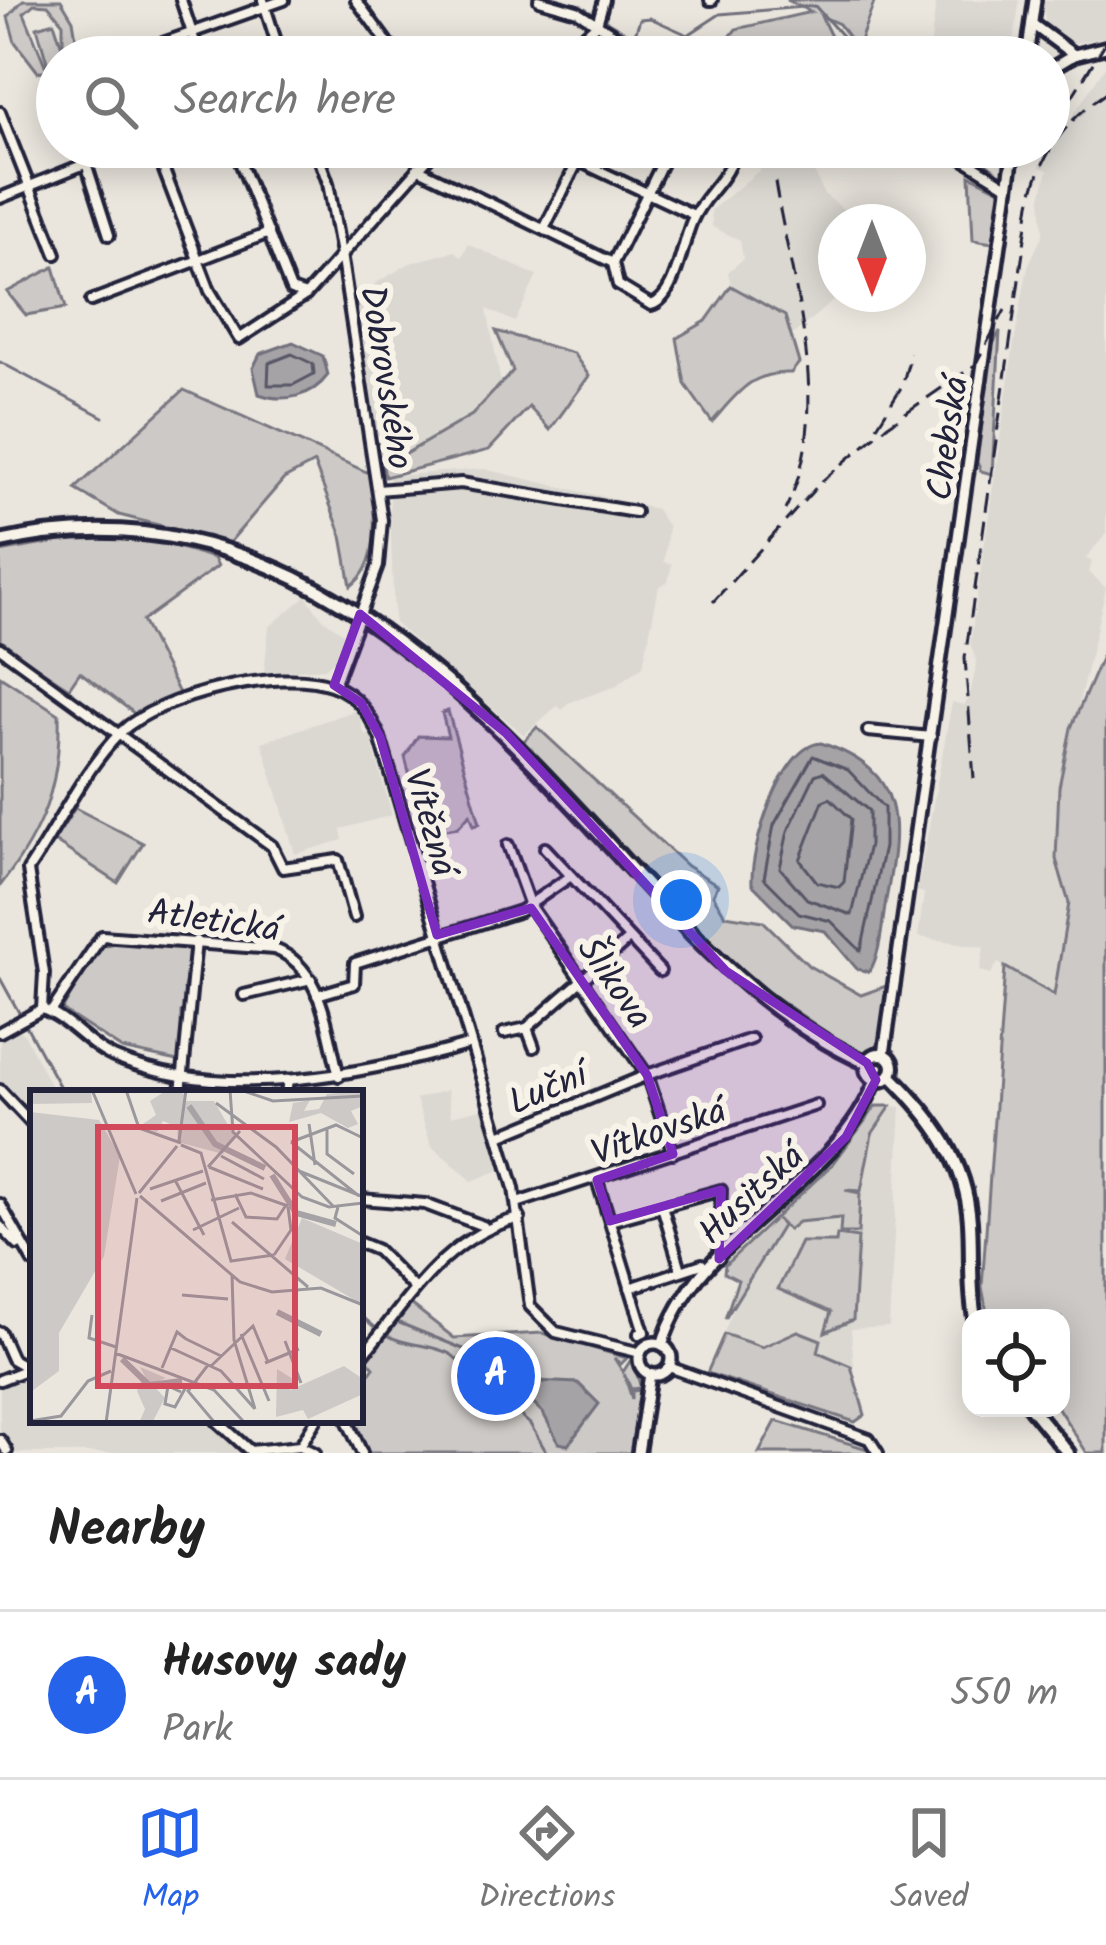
<!DOCTYPE html>
<meta charset="utf-8">
<style>
:root{--surface:#fff;--page:#f2f2f2;--text:#222;--muted:#767676;--line:#e0e0e0;--accent:#2563eb}
body{margin:0;font-family:Kalam,sans-serif;background:var(--page);color:var(--text)}
.controls{position:absolute;right:36px;bottom:36px;display:grid;overflow:hidden;border-radius:24px;box-shadow:0 6px 30px #0003}
.controls button{width:108px;height:108px;display:grid;place-items:center;padding:0;border:0;border-bottom:3px solid var(--line);background:var(--surface);color:var(--text);font:60px sans-serif}
.compass{position:absolute;left:818px;top:204px;width:108px;height:108px;border-radius:50%;background:var(--surface);box-shadow:0 6px 30px #0003;rotate:180deg}
.you{position:absolute;left:681px;top:900px;width:42px;height:42px;margin:-30px;border:9px solid #fff;border-radius:50%;background:#1a73e8;box-shadow:0 0 0 18px #1a73e833}
.badge{display:grid;place-items:center;width:78px;height:78px;border-radius:50%;background:var(--accent);color:#fff;font-size:39px;font-weight:700}
.pin{position:absolute;translate:-50% -50%;border:6px solid #fff;box-shadow:0 3px 12px #0006}
.list{margin:0;padding:0;list-style:none}
h2{display:flex;justify-content:space-between;align-items:center;height:156px;margin:0;padding:0 48px;font-size:51px}
h2 small{font-size:39px;font-weight:400;color:var(--muted)}
.list li{display:grid;grid-template-columns:78px 1fr auto;gap:36px;align-items:center;box-sizing:border-box;height:168px;padding:0 48px;border-top:3px solid var(--line)}
.list b{display:block;font-size:45px;white-space:nowrap}
.list p{margin:0;font-size:39px;white-space:nowrap;color:var(--muted)}
.list em{font-size:39px;font-style:normal;color:var(--muted)}
.icon{flex:none;width:66px;height:66px;fill:none;stroke:currentColor;stroke-width:2;stroke-linecap:round;stroke-linejoin:round}
.map{position:relative;flex:none;width:1106px;height:1453px;overflow:hidden}
.search{position:absolute;background:var(--surface);box-shadow:0 6px 30px #0003;left:36px;right:36px;top:36px;height:132px;display:flex;align-items:center;gap:30px;box-sizing:border-box;padding:0 42px;border-radius:66px;color:var(--muted);font-size:45px}
.sheet{height:324px;background:var(--surface)}
nav{display:flex;justify-content:space-around;align-items:center;box-sizing:border-box;height:168px;border-top:3px solid var(--line);background:var(--surface);font-size:33px;color:var(--muted)}
nav a{display:grid;justify-items:center;gap:6px}
nav .on{color:var(--accent)}
.map>svg:first-child{display:block}
</style>
<div class="map">
<svg width="1106" height="1453" viewBox="0 0 1106 1453">
<rect width="100%" height="100%" fill="#eae6de"/>
<filter id="ink" filterUnits="userSpaceOnUse"><feTurbulence type="fractalNoise" baseFrequency=".00833" numOctaves="2"/><feDisplacementMap in="SourceGraphic" scale="24" xChannelSelector="R" yChannelSelector="G"/><feConvolveMatrix kernelMatrix="1 2 1 2 8 2 1 2 1" color-interpolation-filters="sRGB"/></filter>
<g filter="url(#ink)">
<g fill="#dbd8d2">
<polygon points="936,0 1020,0 1011,57 922,57 930,50"/>
<polygon points="1043,0 1106,0 1106,37 1075,43 1046,30"/>
<polygon points="1106,65 1106,534 1086,558 1092,562 1089,572 1106,588 1059,787 1056,859 1069,903 1054,996 998,963 991,974 980,971 984,947 918,937 924,893 917,891 952,702 964,705 969,699 977,662 970,644 1014,343 1028,266 1043,234 1041,197 1048,170 1039,167"/>
<polygon points="788,147 803,147 824,194 860,222 836,222 836,294 841,294 789,338 785,316 731,286 728,272 743,259 740,240 712,227 711,210"/>
<polygon points="468,244 537,276 515,322 487,309 502,388 465,422 381,466 356,305 376,283 410,263 455,251 462,257"/>
<polygon points="484,469 656,509 668,527 664,562 672,564 668,582 659,586 643,666 614,687 568,703 563,710 557,706 524,735 394,623 389,476"/>
<polygon points="306,596 322,618 346,635 338,657 325,668 264,672 269,627"/>
<polygon points="357,710 365,735 370,735 392,815 341,829 343,840 295,854 262,742"/>
<polygon points="14,1026 25,1035 54,1093 33,1093 33,1117 0,1086 0,1036"/>
<polygon points="447,1090 451,1116 485,1108 502,1169 472,1181 431,1145 416,1099"/>
<polygon points="891,1106 901,1107 889,1327 851,1329 855,1379 823,1405 710,1367 745,1280 782,1225"/>
<polygon points="18,1374 33,1375 33,1420 204,1420 244,1453 11,1453 0,1431 0,1386"/>
</g>
<g fill="#cdc9c6" stroke="#787680" stroke-width="3">
<polygon points="23,0 61,0 73,20 79,57 57,57 57,67 49,69 37,27 54,22 63,50 63,23 48,5 34,4 24,13 47,70 38,72 15,42 8,17"/>
<polygon points="787,0 875,0 857,49 839,24 821,16 841,57 745,57 722,47 736,29 811,12"/>
<polygon points="970,175 1002,191 993,243 973,240"/>
<polygon points="54,267 66,308 26,315 7,292"/>
<path d="M731,286L785,316L799,363L791,373C751,371 737,394 712,422L685,384L677,338L706,321Z"/>
<polygon points="496,331 573,353 589,376 550,430 529,407 489,450 385,477 383,467 472,415 513,371"/>
<polygon points="1000,331 992,474 981,471 977,462 992,346"/>
<path d="M184,390L371,474C374,510 383,563 351,586L342,536L314,463L284,479L229,543L119,515L75,489Z"/>
<polygon points="95,535 153,540 214,558 218,566 142,621 180,695 139,717 80,672 69,688 0,643 0,552"/>
<polygon points="1106,647 1106,1453 1087,1453 1058,1408 1061,1318 988,1318 982,1287 1005,967 1054,995 1069,903 1056,859 1059,787 1071,728"/>
<path d="M0,676L59,714C61,784 43,831 0,886Z"/>
<polygon points="448,711 480,823 474,825 470,814 458,827 441,830 419,813 405,757 418,736 448,737 442,713"/>
<polygon points="537,727 687,866 718,885 713,895 725,915 763,921 809,966 861,995 889,985 879,1050 856,1053 729,965 521,744"/>
<polygon points="75,808 143,843 118,883 54,841"/>
<polygon points="123,940 192,946 184,989 189,990 186,1011 181,1012 182,1062 122,1049 62,1010 97,948"/>
<polygon points="876,1106 891,1106 872,1134 861,1191 845,1190 860,1193 858,1233 840,1233 841,1218 798,1222 788,1230 777,1219 782,1226 725,1319 738,1280 724,1273 725,1265 833,1164"/>
<polygon points="837,1235 858,1238 853,1320 825,1332 831,1312 778,1289 801,1242 836,1242"/>
<polygon points="406,1300 454,1338 542,1333 627,1358 621,1364 614,1358 623,1372 632,1358 641,1388 631,1389 624,1374 632,1399 632,1391 641,1390 630,1453 369,1453 355,1420 360,1420 360,1385 374,1367 366,1358"/>
<polygon points="798,1331 821,1340 818,1352 851,1366 865,1415 855,1422 707,1373 724,1334 762,1347"/>
<polygon points="776,1421 871,1450 871,1453 759,1453"/>
</g>
<g fill="#a6a3a6" stroke="#716f7b" stroke-width="3">
<path d="M293,342L323,356L328,375C312,397 284,403 259,394L253,368L260,354Z"/>
<path d="M821,743C908,771 900,826 886,900C882,923 881,954 869,972L857,969L825,931L793,925L752,884C750,849 781,745 821,743Z"/>
<polygon points="534,1381 578,1383 599,1404 568,1445 559,1443 543,1413 527,1398"/>
</g>
<g fill="none" stroke-linecap="round" stroke-linejoin="round">
<g stroke="#575666" stroke-width="3">
<polygon points="292,354 313,364 314,374 293,385 268,385 269,363"/>
<polygon points="813,756 848,770 884,808 884,847 861,951 831,921 799,913 764,878 774,825"/>
<polygon points="823,772 869,811 869,845 852,915 807,899 780,868 788,831 815,775"/>
<polygon points="830,798 851,819 844,882 839,887 817,882 800,860 823,801"/>
</g>
<g stroke="#716f7b" stroke-width="3">
<polyline points="601,18 634,37 640,19 650,18 688,35 720,14 815,6 861,57"/>
<polyline points="966,147 1001,175"/>
<polyline points="0,362 103,417"/>
<polyline points="0,978 63,1093"/>
<polyline points="360,1315 377,1329"/>
<polyline points="386,1333 397,1322 478,1355 476,1374"/>
<path d="M385,1334C407,1347 430,1343 452,1355L530,1424L547,1453"/>
<polyline points="478,1355 524,1361 544,1383"/>
</g>
<g stroke="#22223b" stroke-width="16">
<g id="minor">
<polyline points="181,0 200,57"/>
<polyline points="263,0 281,57"/>
<polyline points="356,0 398,57"/>
<polyline points="539,0 577,11 649,57"/>
<polyline points="710,0 712,0"/>
<polyline points="157,45 284,0"/>
<polyline points="560,57 597,24 604,0"/>
<polyline points="0,112 56,254"/>
<polyline points="155,147 210,291 239,339 306,295 438,147"/>
<polyline points="234,147 291,290 306,295"/>
<polyline points="315,147 328,183 342,260 382,520 378,566 334,685"/>
<polyline points="549,147 694,215"/>
<path d="M670,147L613,263L618,285L651,305C676,298 682,243 692,221C704,192 730,180 735,147"/>
<polyline points="944,147 1009,187"/>
<polyline points="86,163 109,235"/>
<polyline points="417,168 613,263"/>
<polyline points="0,198 127,147"/>
<polyline points="544,229 578,161"/>
<polyline points="91,301 269,233"/>
<polyline points="378,490 461,483 635,512"/>
<polyline points="0,648 272,846 283,868 338,860 354,917"/>
<polyline points="868,731 931,737"/>
<polyline points="508,845 530,906 647,1075 673,1153"/>
<polyline points="545,848 660,971"/>
<polyline points="244,995 311,979"/>
<polyline points="317,995 354,984 355,963 520,911 571,876"/>
<path d="M42,1009C70,1019 89,1048 118,1059C228,1102 362,1075 471,1044"/>
<path d="M51,1012L102,936L274,949C323,966 327,1032 339,1076"/>
<polyline points="527,1028 534,1047"/>
<path d="M0,1032L42,1009L44,973L28,870C58,826 83,770 121,732C159,695 281,667 331,685C357,694 369,713 380,737L514,1188L530,1306L556,1332L641,1353"/>
<polyline points="504,1033 527,1028 629,939"/>
<polyline points="0,1090 33,1125"/>
<polyline points="181,1093 196,941"/>
<polyline points="286,1093 288,1080"/>
<polyline points="499,1136 647,1075 751,1039"/>
<polyline points="597,1180 644,1332 639,1334"/>
<polyline points="360,1199 425,1204 483,1226"/>
<polyline points="517,1203 816,1105"/>
<polyline points="0,1204 33,1262"/>
<polyline points="662,1206 681,1270"/>
<polyline points="610,1221 721,1190 719,1258"/>
<polyline points="0,1226 18,1245"/>
<polyline points="360,1243 377,1250 413,1287"/>
<polyline points="630,1288 702,1264"/>
<polyline points="0,1332 12,1359 33,1371"/>
<path d="M360,1359C406,1303 445,1235 520,1218"/>
<polyline points="669,1367 869,1439 878,1453"/>
<polyline points="0,1380 25,1370"/>
<polyline points="216,1420 250,1451 300,1446"/>
<polyline points="347,1420 362,1453"/>
<polyline points="0,1440 7,1451"/>
<polyline points="300,1446 316,1420"/>
<polyline points="300,1446 315,1453"/>
</g>
</g>
<g stroke="#22223b" stroke-width="18">
<g id="tertiary">
<polyline points="1032,24 1074,55"/>
<polyline points="1027,57 1035,0"/>
<polyline points="1049,70 1074,55 1106,47"/>
<polyline points="884,1054 1014,147"/>
<circle cx="655" cy="1359" r="16"/>
<path d="M662,1345C696,1232 834,1189 876,1080"/>
<polyline points="638,1453 650,1374"/>
</g>
</g>
<g stroke="#22223b" stroke-width="20">
<g id="secondary">
<path d="M0,542C268,482 453,673 617,853C691,934 765,1018 867,1063"/>
<circle cx="880" cy="1067" r="13"/>
<path d="M890,1075C933,1118 966,1160 970,1222C972,1254 969,1286 975,1318"/>
<polyline points="1031,1408 1068,1453"/>
</g>
</g>
<use href="#minor" stroke="#f7f3e8" stroke-width="8"/>
<use href="#tertiary" stroke="#f7f3e8" stroke-width="9"/>
<use href="#secondary" stroke="#f7f3e8" stroke-width="10"/>
<g stroke="#22223b" stroke-width="3" stroke-dasharray="18 9" stroke-linecap="butt">
<polyline points="1055,124 1106,42"/>
<path d="M775,182C792,287 836,410 785,510"/>
<polyline points="877,426 902,386 911,353"/>
<polyline points="713,602 821,482 888,425 975,365 1005,310"/>
<path d="M974,779L965,658L1030,203C1041,153 1065,121 1106,93"/>
</g>
</g>
</g>
<path fill="#7b2cbf" fill-opacity="0.2" stroke="#7b2cbf" stroke-width="9" stroke-linejoin="round" d="M360,614L506,733L726,971L867,1063L876,1080L846,1137L719,1259L721,1190L610,1221L597,1180L673,1154L647,1075L531,908L437,935L380,737L361,703L334,685Z"/>
<g text-anchor="middle" stroke-width="12" stroke-linejoin="round" paint-order="stroke">
<g font-size="36" fill="#22223b" stroke="#f7f3e8">
<text transform="translate(388 377) rotate(81)" y="13">Dobrovského</text>
<text transform="translate(946 438) rotate(-82)" y="13">Chebská</text>
<text transform="translate(432 822) rotate(74)" y="13">Vítězná</text>
<text transform="translate(214 919) rotate(8)" y="13">Atletická</text>
<text transform="translate(616 982) rotate(55)" y="13">Šlikova</text>
<text transform="translate(547 1087) rotate(-23)" y="13">Luční</text>
<text transform="translate(658 1130) rotate(-19)" y="13">Vítkovská</text>
<text transform="translate(750 1193) rotate(-43)" y="13">Husitská</text>
</g>
</g>
<g transform="translate(30 1090)">
<rect width="333" height="333" fill="#eae6de"/>
<path d="M0,0H61L62,13L0,14ZM137,0H152L156,11H184L205,47L193,64L148,52L147,37L133,31L127,42L110,36L126,25L120,11ZM333,0V16L321,21L328,34L318,38L291,23L259,32L263,13L280,10L274,21L289,19L297,4ZM0,22L69,30L90,66L74,166L29,243V281L2,301ZM272,128L333,154V215L255,169ZM314,276L333,289V304L278,329L273,320L246,327L247,279L263,289L260,300ZM110,277L136,288L122,294L135,308L122,333H109L115,319L107,301L112,288L118,292Z" fill="#cdc9c6"/>
<path fill="none" stroke="#a6a3a6" stroke-width="6" d="M159,16L185,54L235,78M242,85L266,123L306,134M247,222L291,244M92,269L119,295L152,291"/>
<path fill="none" stroke="#9a989d" stroke-width="3" d="M62,0L106,104M96,0L109,38L151,53M200,0L203,42L272,107L299,117L333,113M211,0L243,11L333,6M186,13L246,57L304,117M279,34L285,75M297,39V64L324,84M149,51L156,0M261,52L329,106M261,52L306,35L333,48M151,55L171,63L201,171L244,165M191,66L234,89M178,77L210,41M179,77L233,99M269,81L331,106M145,90L174,145M120,99L173,81M109,103L147,56M205,104L216,127L247,129L256,115M110,106L210,192L242,202L291,198L333,215M181,110L221,103L258,116M131,111L176,93M308,117L305,128L333,146M202,132L278,197M163,140L209,118M244,165L261,140L258,117M202,185L204,250L225,319M152,205L198,209M62,225L59,248L86,257M211,244L239,311M156,249L191,266M255,251L271,293M141,258L191,281L225,319M85,263L184,300L215,333M235,273L269,259M178,275L158,301L185,333M181,276L223,236L238,272M132,278L147,242L156,249M151,302L138,296L135,314L145,317L157,295M0,331L31,326L58,291L81,281M76,333L107,108"/>
<path fill="#d1495b" fill-opacity="0.15" stroke="#d1495b" stroke-width="6" d="M68,37H265V296H68Z"/>
<rect width="333" height="333" fill="none" stroke="#22223b" stroke-width="6"/>
</g>
</svg>
<div class="controls">
<button><svg class="icon" aria-label="locate" viewBox="0 0 24 24"><circle cx="12" cy="12" r="6"/><path d="M12 2v4M12 18v4M2 12h4M18 12h4"/></svg></button>
</div>
<svg class="compass" viewBox="-18 -18 36 36"><path d="M0-13l5 13h-10z" fill="#e53935"/><path d="M0 13l5-13h-10z" fill="#767676"/></svg>
<div class="you"></div>
<div class="pin badge" style="left:496px;top:1376px">A</div>
<div class="search"><svg class="icon" aria-label="search" viewBox="0 0 24 24"><circle cx="10" cy="10" r="6"/><path d="M15 15l6 6"/></svg>Search here</div>
</div>
<section class="sheet">
<h2>Nearby<small></small></h2>
<ul class="list">
<li><span class="badge">A</span><div><b>Husovy sady</b><p>Park</p></div><em>550 m</em></li>
</ul>
</section>
<nav>
<a class="on"><svg class="icon" aria-label="map" viewBox="0 0 24 24"><path d="M3 6l6-2 6 2 6-2v14l-6 2-6-2-6 2zM9 4v14M15 6v14"/></svg>Map</a>
<a><svg class="icon" aria-label="directions" viewBox="0 0 24 24"><path d="M12 3l9 9-9 9-9-9zM9 14v-3h6M13 9l2 2-2 2"/></svg>Directions</a>
<a><svg class="icon" aria-label="saved" viewBox="0 0 24 24"><path d="M7 4h10v16l-5-4-5 4z"/></svg>Saved</a>
</nav>
